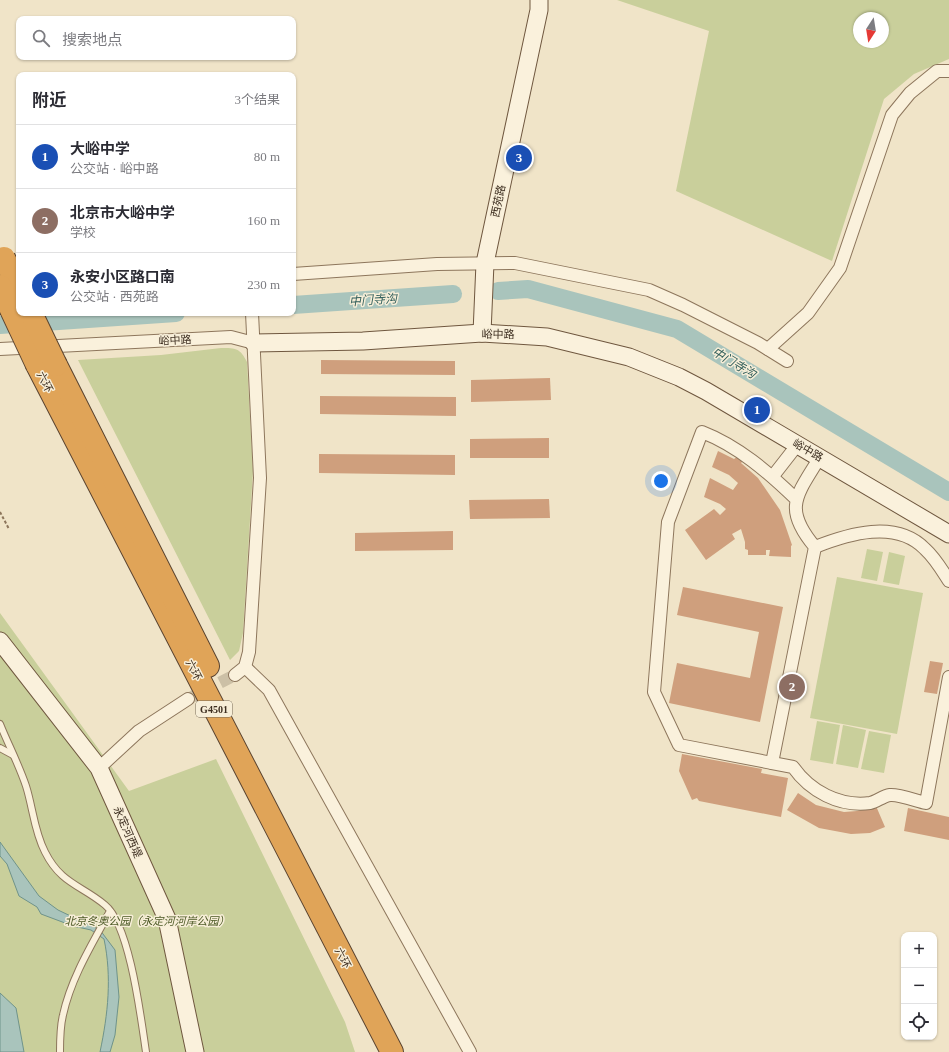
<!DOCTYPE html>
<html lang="zh">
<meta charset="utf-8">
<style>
:root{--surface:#fff;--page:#f2f2f3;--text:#2b2b33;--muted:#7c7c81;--line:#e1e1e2;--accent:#9e2a2b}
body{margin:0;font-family:"Times New Roman","Noto Sans SC",serif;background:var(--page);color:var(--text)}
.controls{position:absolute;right:12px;bottom:12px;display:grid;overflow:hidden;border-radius:8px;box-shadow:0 1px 3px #0004}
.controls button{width:36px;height:36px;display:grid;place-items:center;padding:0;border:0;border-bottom:1px solid var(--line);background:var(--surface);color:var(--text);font:20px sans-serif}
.compass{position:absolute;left:853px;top:12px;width:36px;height:36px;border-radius:50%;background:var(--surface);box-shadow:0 1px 3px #0004;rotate:192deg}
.you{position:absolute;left:661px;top:481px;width:14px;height:14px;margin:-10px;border:3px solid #fff;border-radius:50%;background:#1a73e8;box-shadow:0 0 0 6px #1a73e833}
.badge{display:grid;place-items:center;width:26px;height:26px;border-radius:50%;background:var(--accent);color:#fff;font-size:13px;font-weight:700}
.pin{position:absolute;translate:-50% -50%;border:2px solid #fff;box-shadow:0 1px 4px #0006}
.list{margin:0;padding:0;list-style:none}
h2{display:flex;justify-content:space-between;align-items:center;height:52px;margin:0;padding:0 16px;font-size:17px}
h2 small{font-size:13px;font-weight:400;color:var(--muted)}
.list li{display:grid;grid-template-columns:26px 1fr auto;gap:12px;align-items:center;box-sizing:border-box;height:64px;padding:0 16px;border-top:1px solid var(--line)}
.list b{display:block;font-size:15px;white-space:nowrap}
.list p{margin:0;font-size:13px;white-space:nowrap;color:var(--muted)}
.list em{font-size:13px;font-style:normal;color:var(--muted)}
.icon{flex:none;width:22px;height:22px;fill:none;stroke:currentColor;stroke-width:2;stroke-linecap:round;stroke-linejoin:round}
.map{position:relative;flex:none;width:949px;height:1052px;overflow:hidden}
.search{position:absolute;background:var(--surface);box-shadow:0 1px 3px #0004;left:16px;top:16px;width:280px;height:44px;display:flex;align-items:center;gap:10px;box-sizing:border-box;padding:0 14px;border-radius:8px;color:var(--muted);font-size:15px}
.panel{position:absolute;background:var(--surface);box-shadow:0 1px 3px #0004;left:16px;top:72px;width:280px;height:244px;border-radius:8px}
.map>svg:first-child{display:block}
</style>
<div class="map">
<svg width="949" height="1052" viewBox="0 0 949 1052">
<rect width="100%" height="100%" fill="#f0e4c8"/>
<g fill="#c9cf9b" fill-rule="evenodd">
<path d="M617,0H949V59L914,74L884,99L832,261L676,191L709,31ZM859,18H883V42H859Z"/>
<path d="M221,348C236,348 240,348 247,362L253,471L243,633L239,651L230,660L78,360L161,355Z"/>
<polygon points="867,549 883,552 877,581 861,578"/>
<polygon points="889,552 905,556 899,585 883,582"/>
<polygon points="837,577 923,593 897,734 810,718"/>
<polygon points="0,613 129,791 216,759 345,1022 355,1052 0,1052"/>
<polygon points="817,721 840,725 833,764 810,760"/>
<polygon points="843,725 866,730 858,768 836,764"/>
<polygon points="869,731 891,735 884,773 861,769"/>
</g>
<g fill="#a9c4bc" stroke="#6f938a">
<path d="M0,842L39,896L58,910L100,930L115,950L119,997L115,1035L110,1052H100C108,1014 112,977 104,939L91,930L73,926L41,914L37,907L19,896L7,864L0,856Z"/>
<polygon points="0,993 16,1008 24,1052 0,1052"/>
</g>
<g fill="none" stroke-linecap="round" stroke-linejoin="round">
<g stroke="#a9c4bc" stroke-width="18">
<polyline points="498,291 528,289 677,329 949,492"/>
<polyline points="293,305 453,294"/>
<polyline points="0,325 176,313"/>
</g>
</g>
<g fill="#cf9f7d">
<polygon points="321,360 455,361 455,375 321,374"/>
<polygon points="550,378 551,400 471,402 471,380"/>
<polygon points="320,396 456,397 456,416 320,414"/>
<polygon points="549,438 549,458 470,458 470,439"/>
<polygon points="718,451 734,459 737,457 743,461 741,463 758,478 780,510 792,545 791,546 791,557 769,556 770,550 766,550 766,555 748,555 748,550 745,549 745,542 741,529 732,534 735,539 706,560 685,530 714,509 720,515 726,509 720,504 704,497 710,478 733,490 738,483 729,475 712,467"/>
<polygon points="319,454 455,455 455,475 319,473"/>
<polygon points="549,499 550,518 470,519 469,500"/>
<polygon points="453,531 453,550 355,551 355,533"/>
<polygon points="683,587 783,607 760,722 669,703 677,663 750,678 759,632 677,615"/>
<polygon points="930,661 943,663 937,694 924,692"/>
<polygon points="682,754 762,769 761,773 788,778 781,817 699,801 697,798 692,800 679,771"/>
<polygon points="798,793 816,805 844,812 857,811 876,806 885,827 870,833 851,834 819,828 787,810"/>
<polygon points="908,808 949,817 949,840 904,831"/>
</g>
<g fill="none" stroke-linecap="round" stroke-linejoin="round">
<polyline stroke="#ccc0a6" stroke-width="12" stroke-dasharray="12 6" stroke-linecap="butt" points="188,699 235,675"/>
<g stroke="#8d765c" stroke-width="8">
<g id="lane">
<path d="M0,724C8,744 19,765 26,786C33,808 34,831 45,852C61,884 81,885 105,905C130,925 141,1019 146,1052"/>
<polyline points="0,748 13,755"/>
<path d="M60,1052C60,1040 60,1027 63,1015C71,978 92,944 110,911"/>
</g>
</g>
<g stroke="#8d765c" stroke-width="14">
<g id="street">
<polyline points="293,274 437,264 515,263 649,290 683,305 758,343 787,361"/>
<polyline points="0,349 231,337 254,343"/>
<polyline points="768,349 808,313 840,268 892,115 910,93 937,71 949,71"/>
<polyline points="773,476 798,444"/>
<path d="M796,499C768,472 738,446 702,432L668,522L654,692L679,745L772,763L815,547C782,508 797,495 820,457"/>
<path d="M815,547C848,534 896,519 925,549C935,558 942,570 949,581"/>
<polyline points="245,667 269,690 470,1052"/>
<polyline points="235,675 245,667 249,652 260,478 252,313"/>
<path d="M772,763L793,767C810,791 839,807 870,803C876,802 883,796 890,795C898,794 917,801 926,803L949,677"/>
<polyline points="99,768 139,731 188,699"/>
</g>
</g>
<g stroke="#6f573f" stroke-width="19">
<g id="secondary">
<polyline points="482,333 485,263 539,10 539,0"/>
<polyline points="254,343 363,341 482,333 547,337 629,357 679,377 706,391 949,534"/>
<polyline points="0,641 99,768 167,919 195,1052"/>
</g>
</g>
<g stroke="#5b4430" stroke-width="24">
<g id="highway">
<polyline points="37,365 392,1052"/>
<polyline points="56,365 208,666"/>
</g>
</g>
<polyline stroke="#8d765c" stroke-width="2" stroke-dasharray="3 2" stroke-linecap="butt" points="0,512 9,529"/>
<use href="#lane" stroke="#faf1dc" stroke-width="6"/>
<use href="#street" stroke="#faf1dc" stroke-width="12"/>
<use href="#secondary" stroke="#faf1dc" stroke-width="17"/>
<use href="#highway" stroke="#e0a458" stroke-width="22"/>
<g stroke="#5b4430" stroke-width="24" stroke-linecap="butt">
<g id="highway-bridge">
<polyline points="4,258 19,288"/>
<polyline points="0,286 37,365"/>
<polyline points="31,313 56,365"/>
</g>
</g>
<use href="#highway-bridge" stroke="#e0a458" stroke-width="22"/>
</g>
<g text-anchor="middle" stroke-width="3" stroke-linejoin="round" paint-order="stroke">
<rect fill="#f7eed8" stroke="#756857" stroke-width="1" x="196" y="701" width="36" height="16" rx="3"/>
<g font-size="10" font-weight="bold" fill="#3d2e20">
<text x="214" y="713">G4501</text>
</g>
<g font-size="11" fill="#3d2e20" stroke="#f7eed8">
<text transform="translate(498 201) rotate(-78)" y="4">西苑路</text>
<text transform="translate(498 334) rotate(1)" y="4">峪中路</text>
<text transform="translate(175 340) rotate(-3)" y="4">峪中路</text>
<text transform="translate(45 382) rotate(63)" y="4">六环</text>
<text transform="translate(808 450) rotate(30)" y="4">峪中路</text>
<text transform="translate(194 670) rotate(63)" y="4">六环</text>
<text transform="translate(128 832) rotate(66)" y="4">永定河西堤</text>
<text transform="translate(343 958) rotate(63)" y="4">六环</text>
</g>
<g font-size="11" font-style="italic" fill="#4d5a26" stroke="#f7eed8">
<text x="147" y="925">北京冬奥公园（永定河河岸公园）</text>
</g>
<g font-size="12" font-style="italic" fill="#2f5d5a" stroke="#f7eed8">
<text transform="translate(373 300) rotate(-4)" y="4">中门寺沟</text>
<text transform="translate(734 363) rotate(31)" y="4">中门寺沟</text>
</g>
</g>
</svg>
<div class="controls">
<button>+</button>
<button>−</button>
<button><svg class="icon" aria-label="locate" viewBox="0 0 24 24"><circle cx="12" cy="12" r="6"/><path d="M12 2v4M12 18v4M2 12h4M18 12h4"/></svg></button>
</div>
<svg class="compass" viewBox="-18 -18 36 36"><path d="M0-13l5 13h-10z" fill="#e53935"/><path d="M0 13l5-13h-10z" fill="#7c7c81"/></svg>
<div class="you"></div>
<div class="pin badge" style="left:757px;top:410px;background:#1a4fb4">1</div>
<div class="pin badge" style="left:792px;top:687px;background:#8d6e63">2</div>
<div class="pin badge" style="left:519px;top:158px;background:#1a4fb4">3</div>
<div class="search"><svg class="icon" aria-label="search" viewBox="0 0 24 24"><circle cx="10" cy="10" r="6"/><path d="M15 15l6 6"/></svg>搜索地点</div>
<section class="panel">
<h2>附近<small>3个结果</small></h2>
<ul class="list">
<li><span class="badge" style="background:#1a4fb4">1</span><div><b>大峪中学</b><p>公交站 · 峪中路</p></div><em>80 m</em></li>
<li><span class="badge" style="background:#8d6e63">2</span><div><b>北京市大峪中学</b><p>学校</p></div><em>160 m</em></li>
<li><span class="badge" style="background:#1a4fb4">3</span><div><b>永安小区路口南</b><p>公交站 · 西苑路</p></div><em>230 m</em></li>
</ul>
</section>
</div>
